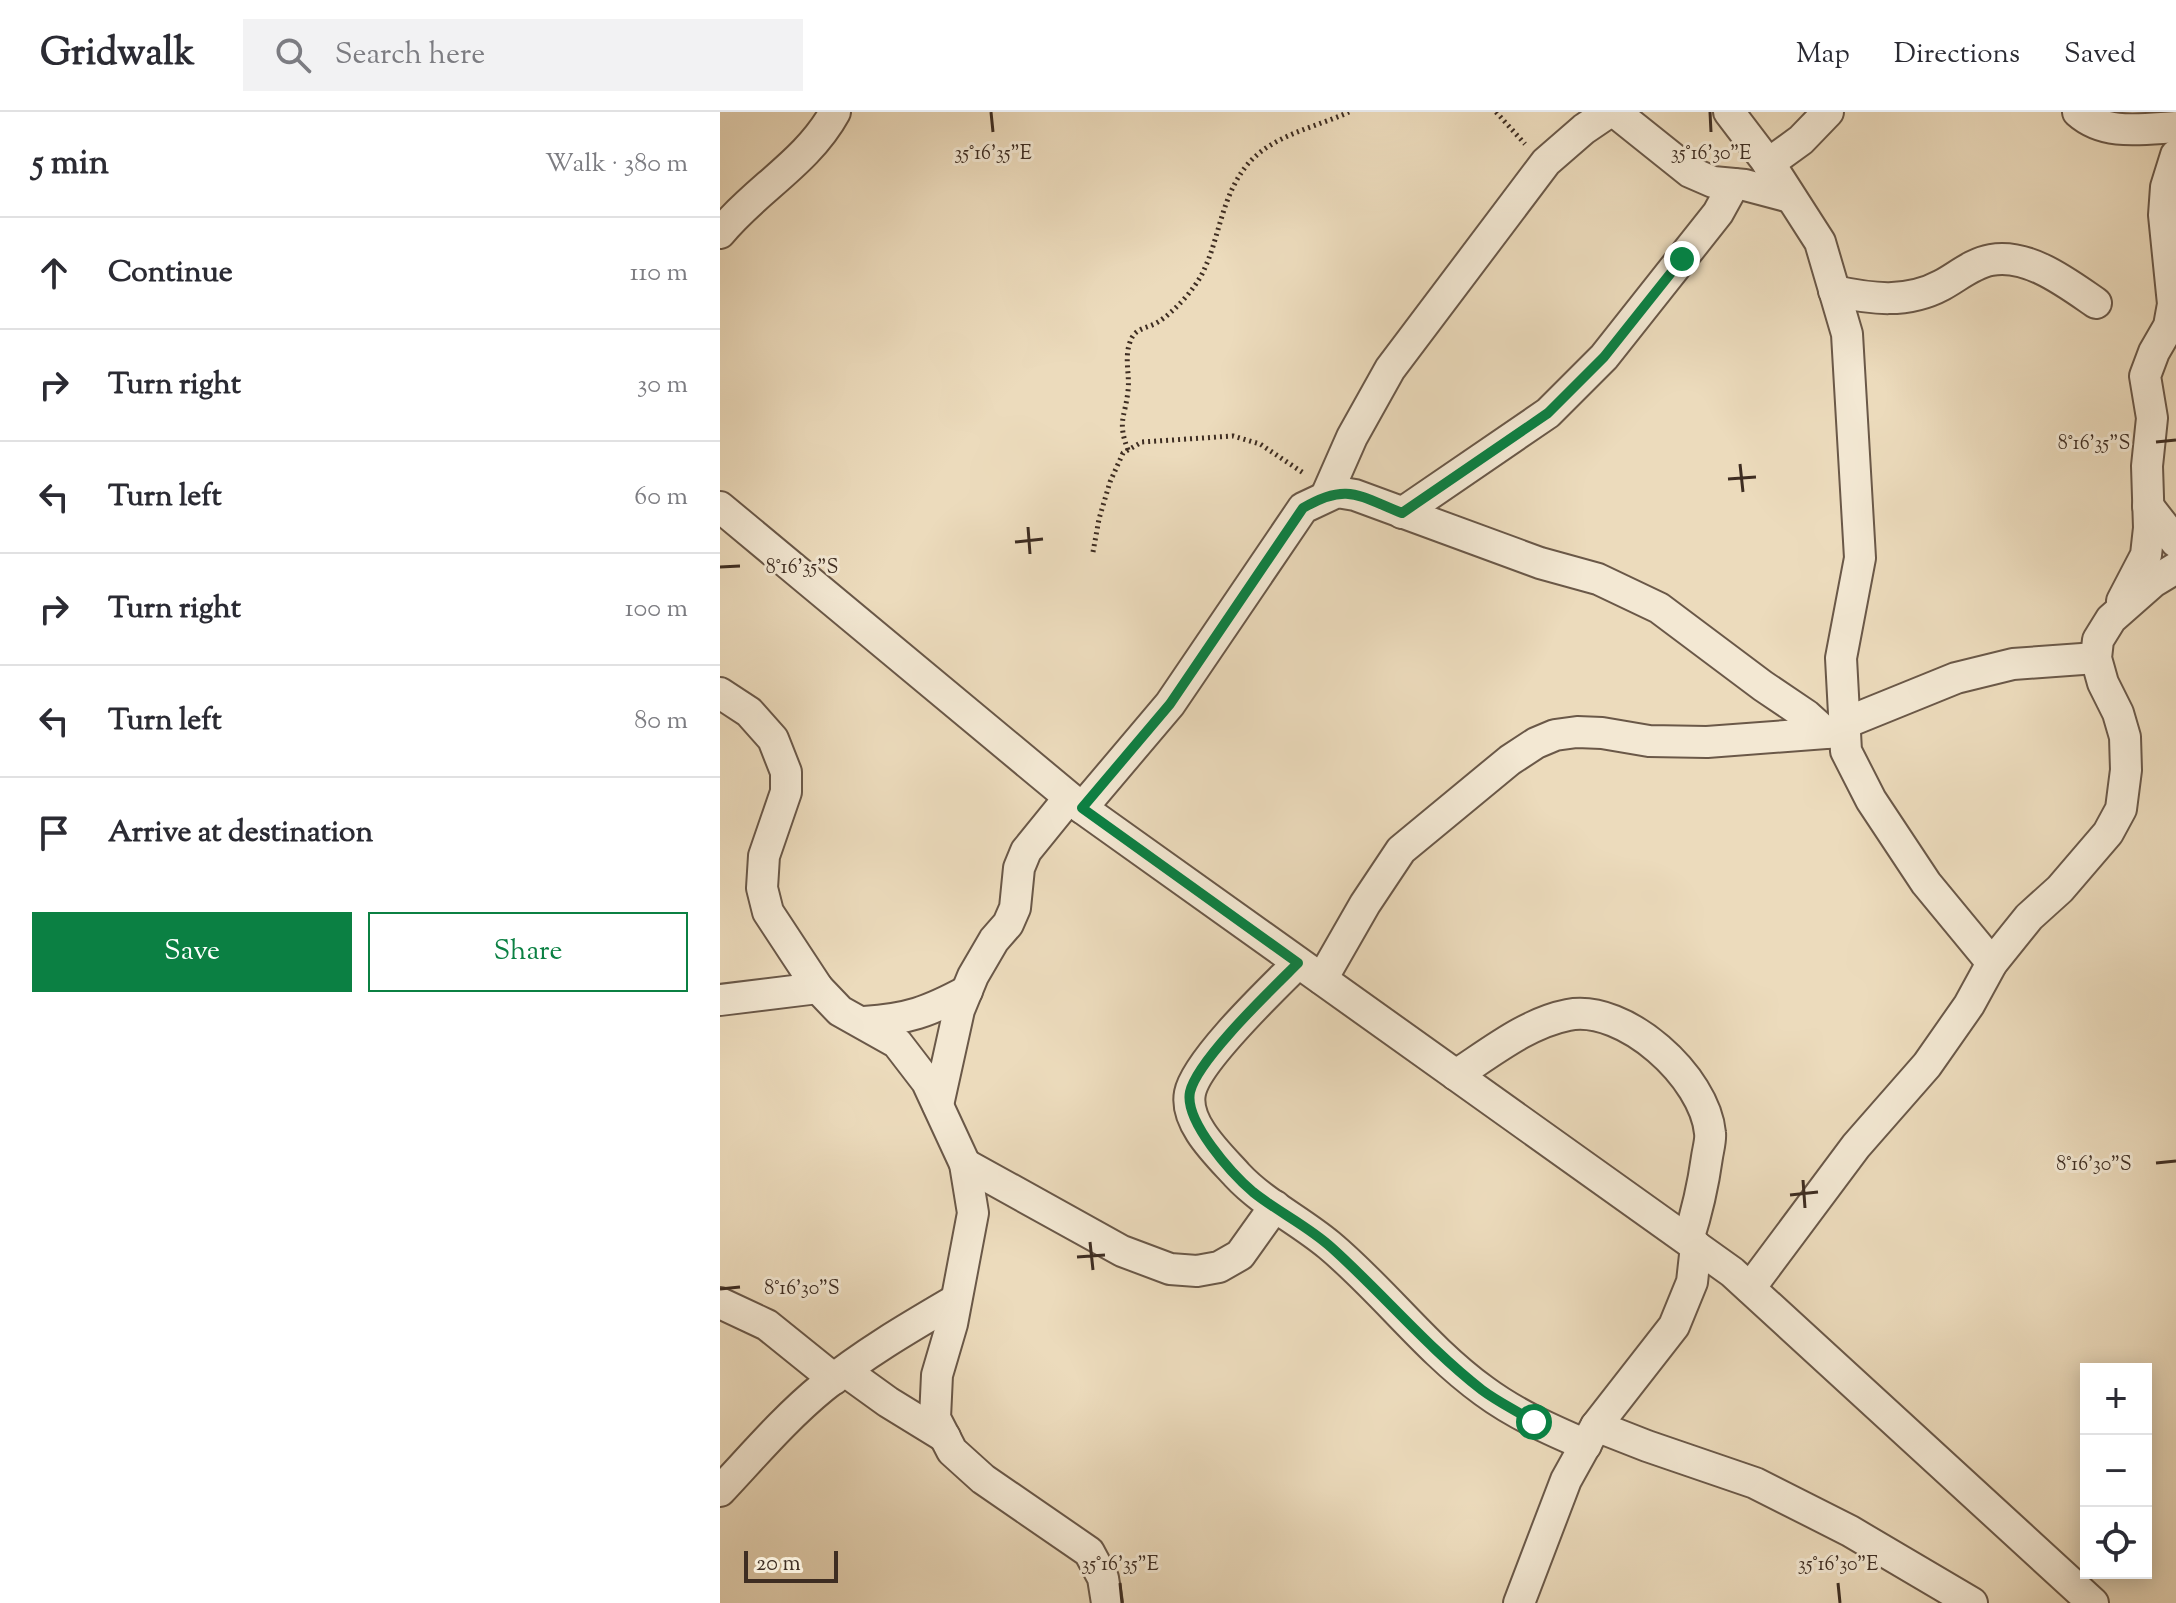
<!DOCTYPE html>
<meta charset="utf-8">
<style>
:root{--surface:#fff;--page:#f2f2f3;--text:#2b2b33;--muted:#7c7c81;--line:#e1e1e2;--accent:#0b8043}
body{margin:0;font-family:"Sorts Mill Goudy",serif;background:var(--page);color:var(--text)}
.controls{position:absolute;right:24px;bottom:24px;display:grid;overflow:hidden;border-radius:0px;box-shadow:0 4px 20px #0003}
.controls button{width:72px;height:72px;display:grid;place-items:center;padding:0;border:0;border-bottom:2px solid var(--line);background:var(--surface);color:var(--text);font:40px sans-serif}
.scale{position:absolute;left:24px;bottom:20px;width:94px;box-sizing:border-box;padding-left:8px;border:4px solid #3e2d22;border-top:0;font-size:22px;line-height:28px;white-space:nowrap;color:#3e2d22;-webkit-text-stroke:6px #f3e8d3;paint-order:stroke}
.stop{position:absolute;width:24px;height:24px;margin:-18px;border:6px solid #0b8043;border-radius:50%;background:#fff}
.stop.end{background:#0b8043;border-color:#fff;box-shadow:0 2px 8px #0008}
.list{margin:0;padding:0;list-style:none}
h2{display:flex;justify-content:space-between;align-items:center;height:104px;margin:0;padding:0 32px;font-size:34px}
h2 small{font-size:26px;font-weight:400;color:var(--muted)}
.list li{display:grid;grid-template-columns:52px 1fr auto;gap:24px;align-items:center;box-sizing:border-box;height:112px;padding:0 32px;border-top:2px solid var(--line)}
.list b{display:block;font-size:30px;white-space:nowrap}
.list em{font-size:26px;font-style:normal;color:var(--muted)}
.actions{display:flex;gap:16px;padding:24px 32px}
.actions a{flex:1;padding:18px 0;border:2px solid var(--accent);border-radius:0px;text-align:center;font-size:28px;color:var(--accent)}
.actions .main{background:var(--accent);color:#fff}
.icon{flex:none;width:44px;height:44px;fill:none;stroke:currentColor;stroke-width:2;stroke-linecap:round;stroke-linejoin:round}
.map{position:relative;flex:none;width:1456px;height:1491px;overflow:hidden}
header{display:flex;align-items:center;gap:48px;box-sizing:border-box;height:112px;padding:0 40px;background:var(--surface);border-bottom:2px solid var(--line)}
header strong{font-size:38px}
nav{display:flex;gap:44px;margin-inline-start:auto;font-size:28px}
.search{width:560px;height:72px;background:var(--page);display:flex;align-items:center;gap:20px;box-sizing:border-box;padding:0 28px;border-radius:0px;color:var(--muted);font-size:30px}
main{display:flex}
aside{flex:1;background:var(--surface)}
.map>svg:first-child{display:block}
</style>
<header>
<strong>Gridwalk</strong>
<div class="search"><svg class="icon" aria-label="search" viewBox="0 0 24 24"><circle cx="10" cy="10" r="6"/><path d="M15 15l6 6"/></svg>Search here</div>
<nav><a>Map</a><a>Directions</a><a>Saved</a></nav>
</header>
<main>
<aside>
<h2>5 min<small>Walk · 380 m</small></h2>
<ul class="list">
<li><svg class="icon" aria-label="ahead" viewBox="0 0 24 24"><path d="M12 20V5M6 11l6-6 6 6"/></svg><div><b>Continue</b></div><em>110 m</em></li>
<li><svg class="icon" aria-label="right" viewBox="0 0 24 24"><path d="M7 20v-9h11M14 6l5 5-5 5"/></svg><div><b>Turn right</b></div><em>30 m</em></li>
<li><svg class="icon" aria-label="left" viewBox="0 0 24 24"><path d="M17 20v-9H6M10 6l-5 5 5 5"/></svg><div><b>Turn left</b></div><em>60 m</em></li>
<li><svg class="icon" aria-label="right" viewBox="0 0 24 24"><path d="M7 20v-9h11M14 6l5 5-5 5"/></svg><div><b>Turn right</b></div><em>100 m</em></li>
<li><svg class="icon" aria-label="left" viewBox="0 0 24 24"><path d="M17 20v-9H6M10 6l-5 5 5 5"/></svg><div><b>Turn left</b></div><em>80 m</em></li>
<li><svg class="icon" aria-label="arrive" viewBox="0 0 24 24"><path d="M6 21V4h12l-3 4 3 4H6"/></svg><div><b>Arrive at destination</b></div></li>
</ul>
<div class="actions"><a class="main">Save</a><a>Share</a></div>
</aside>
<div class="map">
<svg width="1456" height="1491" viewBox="0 0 1456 1491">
<rect width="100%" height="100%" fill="#ecdbbc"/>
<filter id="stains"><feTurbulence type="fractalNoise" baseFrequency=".0025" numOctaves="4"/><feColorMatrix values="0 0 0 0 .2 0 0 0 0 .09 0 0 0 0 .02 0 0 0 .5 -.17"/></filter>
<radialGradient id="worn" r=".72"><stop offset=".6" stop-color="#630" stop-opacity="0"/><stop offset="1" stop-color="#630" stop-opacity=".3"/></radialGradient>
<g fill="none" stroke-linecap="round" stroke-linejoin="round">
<g stroke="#6a5848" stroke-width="34">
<g id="minor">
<polyline points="895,0 970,60 993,70 1025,73 1070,85"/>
<polyline points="1009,0 1057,63 1100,130 1127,222 1140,446 1121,546 1126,639 1151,688 1206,771 1272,851"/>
<path d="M1358,0C1385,24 1422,17 1456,15"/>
<polyline points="1048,52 1081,28 1108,0"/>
<path d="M0,121C36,77 87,51 115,0"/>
<path d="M1114,179C1151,187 1187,192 1222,173C1237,165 1253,151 1271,148C1308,141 1347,171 1376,191"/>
<polyline points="606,384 632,325 670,257 826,50 864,17 889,0"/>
<polyline points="1428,394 1456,430"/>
<polyline points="0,395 362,696 1012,1160 1373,1491"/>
<polyline points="682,401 828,301 884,245 998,101 1014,72"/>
<polyline points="1402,489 1426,443 1429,416 1427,354 1432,306 1425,264 1434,240 1449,214 1453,192 1444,103 1446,75 1456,43"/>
<polyline points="0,581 29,600 53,627 66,660 66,680 44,744 42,776 48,800 98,876 120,899 177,931 207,970 245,1052 253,1101 232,1212 217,1263 215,1306 232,1339 263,1367 369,1440 383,1466 387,1491"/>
<polyline points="1125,611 1236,566 1293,552 1376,546"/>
<polyline points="362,696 450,592 583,396 617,380 635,383 820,451 878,467 939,496 1043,574 1086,603 1106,621"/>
<path d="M578,851C553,876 476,949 470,981C464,1011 499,1043 517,1063C543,1091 579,1108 609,1133C663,1178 706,1237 764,1279C795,1302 831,1318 866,1333"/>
<polyline points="602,867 645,792 681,738 790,648 816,631 835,623 857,620 882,621 929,629 987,630 1119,620"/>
<polyline points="0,888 98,876"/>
<path d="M144,910C188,907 208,900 247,879"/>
<path d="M736,963C770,941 807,911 848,903C905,892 985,965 990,1021C991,1028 988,1038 987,1045C983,1074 977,1100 968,1128"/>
<polyline points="218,993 239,898 253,864 274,828 288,812 295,796 299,756 306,739 349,686"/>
<polyline points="245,1052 402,1139 450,1157 477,1159 499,1155 520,1143 555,1094"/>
<polyline points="1030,1176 1136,1034 1207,953 1249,893 1272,851 1309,805 1340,777 1388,721 1401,697 1406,658 1405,625 1398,601 1383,571 1376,546 1378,528 1391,507 1433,470 1456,456"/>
<polyline points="0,1191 47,1213 114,1267"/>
<polyline points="125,1259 168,1290 225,1325"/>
<polyline points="876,1314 927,1334 1035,1371 1130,1419 1252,1491"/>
<path d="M0,1379C33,1344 65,1306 103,1275C145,1241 190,1215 236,1188"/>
<polyline points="799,1491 846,1368 876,1314 954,1214 972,1170 976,1134"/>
</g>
</g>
<g stroke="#3e2d22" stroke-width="5" stroke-dasharray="2 4" stroke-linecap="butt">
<polyline points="776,0 805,32"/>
<path d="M408,338C397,309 405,306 408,279C410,262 404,247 410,230C415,215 427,217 438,210C454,200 475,177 483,160C500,125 501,85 527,53C552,23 594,16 629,0"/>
<polyline points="373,440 379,407 390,370 403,341 422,330 513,324 540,332 585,362"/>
</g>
<use href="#minor" stroke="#f3e8d3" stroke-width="30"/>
</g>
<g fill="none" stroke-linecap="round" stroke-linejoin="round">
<path stroke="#0b8043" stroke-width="10" d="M814,1310C797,1299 778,1290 762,1278C708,1236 663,1182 612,1136C588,1114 558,1100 533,1080C512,1062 464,1009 470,980C477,948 553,876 578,851L362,696L450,592L583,396C627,370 639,384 682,401L828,301L884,245L962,147"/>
</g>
<path fill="none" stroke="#3e2d22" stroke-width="3" d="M271,0L273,20M990,0L991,20M1436,330L1456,328M1020,352L1023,380M1008,367L1036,365M308,415L310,442M295,430L323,427M0,455L20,454M1436,1051L1456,1049M1083,1068L1085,1096M1070,1083L1098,1080M370,1130L373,1158M357,1145L385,1143M0,1177L20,1175M400,1471L402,1491M1118,1471L1120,1491"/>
<g font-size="20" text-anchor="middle" fill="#3e2d22" stroke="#f3e8d3" stroke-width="6" stroke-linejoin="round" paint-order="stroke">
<text x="273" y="47">35°16'35"E</text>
<text x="991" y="47">35°16'30"E</text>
<text x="1374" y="337">8°16'35"S</text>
<text x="82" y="461">8°16'35"S</text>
<text x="1374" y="1058">8°16'30"S</text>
<text x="82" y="1182">8°16'30"S</text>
<text x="400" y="1458">35°16'35"E</text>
<text x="1118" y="1458">35°16'30"E</text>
</g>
<rect width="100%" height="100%" filter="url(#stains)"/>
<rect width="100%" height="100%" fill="url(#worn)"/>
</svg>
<div class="controls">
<button>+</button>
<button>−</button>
<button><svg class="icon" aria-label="locate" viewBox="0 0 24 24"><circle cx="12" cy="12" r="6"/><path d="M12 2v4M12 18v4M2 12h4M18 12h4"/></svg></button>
</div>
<div class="scale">20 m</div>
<div class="stop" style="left:814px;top:1310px"></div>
<div class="stop end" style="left:962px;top:147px"></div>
</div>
</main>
